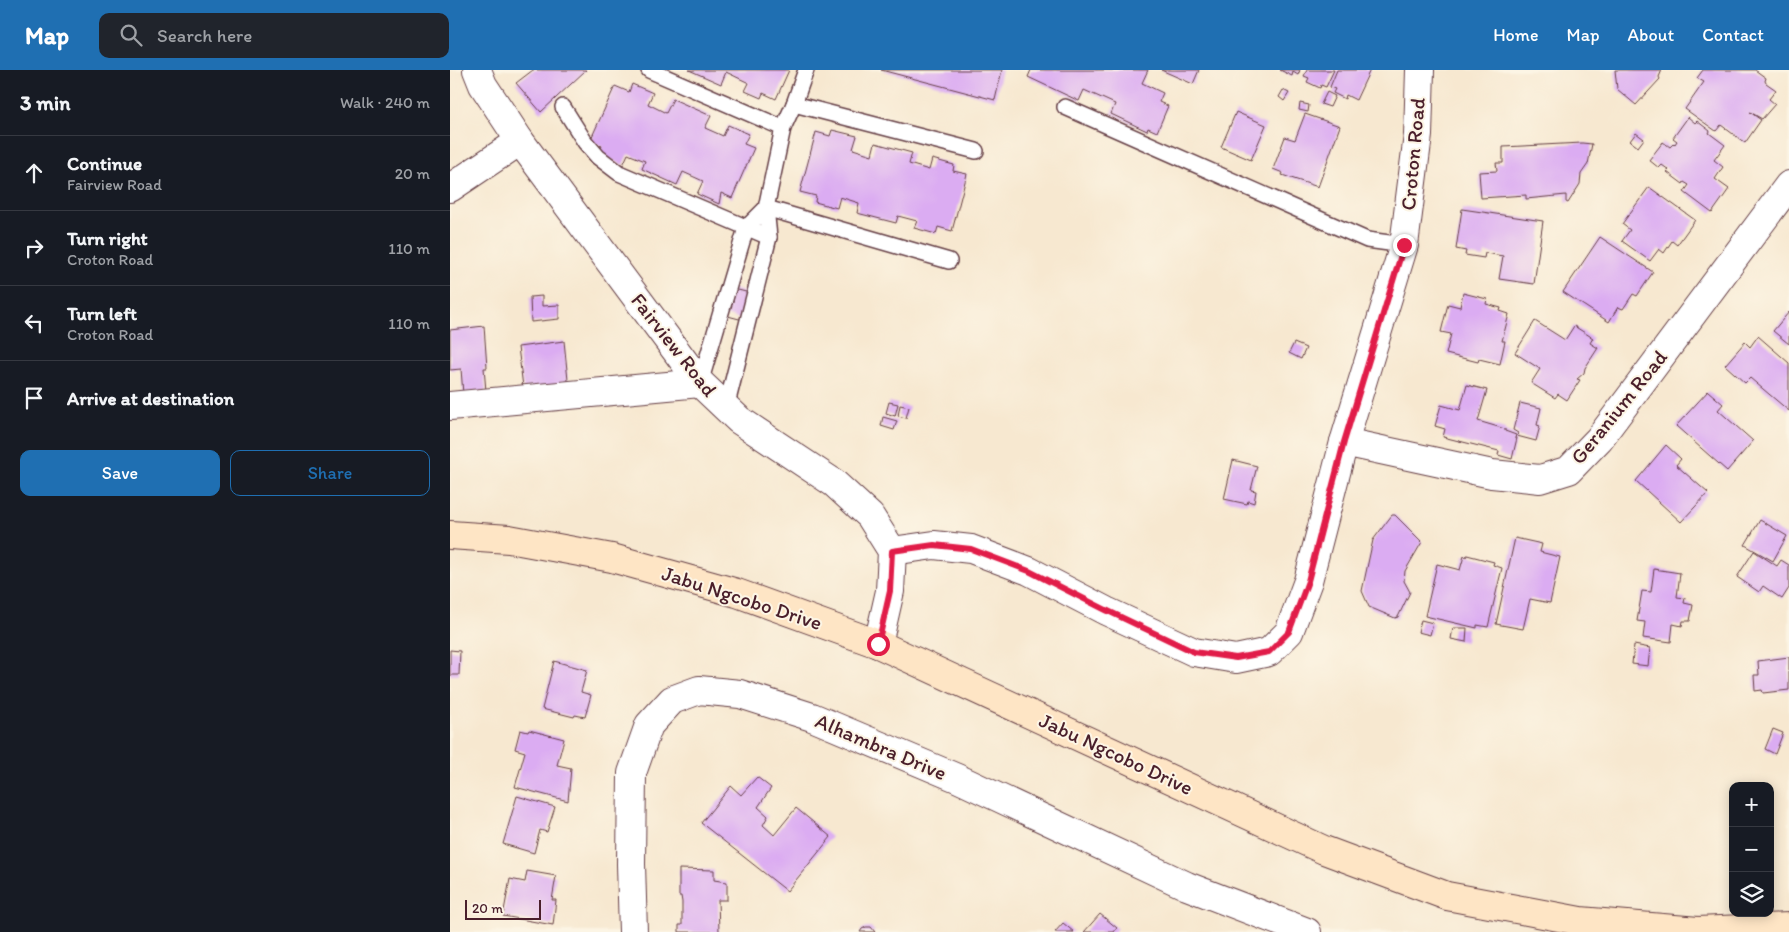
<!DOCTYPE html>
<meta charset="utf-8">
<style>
:root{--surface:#171b24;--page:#20242c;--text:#f1f3f6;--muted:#9ea1a6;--line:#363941;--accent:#1f6fb2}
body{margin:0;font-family:Itim,sans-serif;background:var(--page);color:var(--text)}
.controls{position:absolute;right:15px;bottom:15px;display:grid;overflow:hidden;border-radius:10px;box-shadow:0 2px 12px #0003}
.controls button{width:45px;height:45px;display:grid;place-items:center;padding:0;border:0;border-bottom:1px solid var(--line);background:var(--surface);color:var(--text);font:25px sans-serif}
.scale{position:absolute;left:15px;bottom:12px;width:76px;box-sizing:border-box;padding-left:5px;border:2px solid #4a1f2b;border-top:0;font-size:14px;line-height:18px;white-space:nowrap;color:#4a1f2b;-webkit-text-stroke:4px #fcf5e5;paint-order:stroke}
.stop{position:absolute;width:15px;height:15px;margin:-11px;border:4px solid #e11d48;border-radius:50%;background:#fff}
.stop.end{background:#e11d48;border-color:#fff;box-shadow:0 1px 5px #0008}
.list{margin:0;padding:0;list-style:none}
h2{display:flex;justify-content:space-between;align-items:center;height:65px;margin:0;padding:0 20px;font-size:21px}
h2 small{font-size:16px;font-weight:400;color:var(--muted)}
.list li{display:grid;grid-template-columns:32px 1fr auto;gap:15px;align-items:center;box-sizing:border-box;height:75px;padding:0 20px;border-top:1px solid var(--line)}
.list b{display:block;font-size:19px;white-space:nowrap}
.list p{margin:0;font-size:16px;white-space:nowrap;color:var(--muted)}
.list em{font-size:16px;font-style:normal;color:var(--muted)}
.actions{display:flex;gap:10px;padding:15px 20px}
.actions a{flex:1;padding:11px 0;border:1px solid var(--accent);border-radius:10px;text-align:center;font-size:18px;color:var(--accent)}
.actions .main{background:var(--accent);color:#fff}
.icon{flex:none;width:28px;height:28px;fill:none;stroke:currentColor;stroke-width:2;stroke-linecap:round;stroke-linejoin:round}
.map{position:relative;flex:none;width:1339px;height:862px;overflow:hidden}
header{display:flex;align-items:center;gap:30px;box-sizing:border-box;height:70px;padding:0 25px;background:var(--accent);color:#fff}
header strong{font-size:24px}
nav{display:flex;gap:28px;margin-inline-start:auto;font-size:18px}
.search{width:350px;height:45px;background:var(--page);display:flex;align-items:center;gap:12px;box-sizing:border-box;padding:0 18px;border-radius:10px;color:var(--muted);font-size:19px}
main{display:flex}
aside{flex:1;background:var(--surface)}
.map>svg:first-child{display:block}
</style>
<header>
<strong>Map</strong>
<div class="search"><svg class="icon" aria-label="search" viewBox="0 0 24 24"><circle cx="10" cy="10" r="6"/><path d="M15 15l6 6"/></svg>Search here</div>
<nav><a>Home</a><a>Map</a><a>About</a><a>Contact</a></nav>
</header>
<main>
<aside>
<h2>3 min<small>Walk · 240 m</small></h2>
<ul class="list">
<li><svg class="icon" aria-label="ahead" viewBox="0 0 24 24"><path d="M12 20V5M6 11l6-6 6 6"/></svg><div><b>Continue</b><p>Fairview Road</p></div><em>20 m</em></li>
<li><svg class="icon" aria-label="right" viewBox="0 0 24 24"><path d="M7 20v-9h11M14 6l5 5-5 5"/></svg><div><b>Turn right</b><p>Croton Road</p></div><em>110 m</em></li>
<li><svg class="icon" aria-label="left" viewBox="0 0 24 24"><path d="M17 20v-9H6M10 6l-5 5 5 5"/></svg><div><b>Turn left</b><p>Croton Road</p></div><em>110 m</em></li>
<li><svg class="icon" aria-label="arrive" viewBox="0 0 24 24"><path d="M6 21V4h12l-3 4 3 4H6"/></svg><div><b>Arrive at destination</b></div></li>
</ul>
<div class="actions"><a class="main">Save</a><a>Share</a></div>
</aside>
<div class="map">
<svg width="1339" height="862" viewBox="0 0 1339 862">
<rect width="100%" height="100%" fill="#fcf5e5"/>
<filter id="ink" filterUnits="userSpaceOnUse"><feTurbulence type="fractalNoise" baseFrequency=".02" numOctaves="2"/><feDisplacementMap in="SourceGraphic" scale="10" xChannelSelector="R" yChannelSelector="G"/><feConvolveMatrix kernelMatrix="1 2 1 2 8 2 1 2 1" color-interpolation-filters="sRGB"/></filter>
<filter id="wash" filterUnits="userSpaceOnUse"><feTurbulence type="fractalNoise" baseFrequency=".0096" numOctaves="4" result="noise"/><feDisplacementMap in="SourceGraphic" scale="20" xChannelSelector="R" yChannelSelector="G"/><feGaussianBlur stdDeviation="1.12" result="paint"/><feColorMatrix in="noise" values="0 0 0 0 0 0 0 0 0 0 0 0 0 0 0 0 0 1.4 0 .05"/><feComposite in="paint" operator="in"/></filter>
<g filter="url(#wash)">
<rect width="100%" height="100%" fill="#f7e8d0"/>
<g id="blocks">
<g fill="#dbacf2">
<polygon points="83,0 136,0 91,42 66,13"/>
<polygon points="239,0 339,0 326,29 313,23 311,28 295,21 299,13 276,2 271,14"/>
<polygon points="431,0 552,0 545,30"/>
<polygon points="581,0 698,0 692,13 713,23 709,32 718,36 707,62 698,58 697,61 661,44 665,34 634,20 629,31 578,7"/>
<polygon points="711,0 749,0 743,14"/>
<polygon points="830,0 850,0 848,5 843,2 842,6"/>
<polygon points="857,0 884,0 876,17 871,15 870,18 857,12 859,8 854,6"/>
<polygon points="887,0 920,0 906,30 896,25 895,29 883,23 885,19 880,17"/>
<polygon points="1165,0 1212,0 1209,7 1210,9 1186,35 1167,19"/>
<polygon points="1253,0 1305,0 1316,8 1315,11 1316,13 1326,20 1319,29 1325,34 1312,49 1300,42 1311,50 1295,73 1271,55 1266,61 1235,39 1254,12 1247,8"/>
<polygon points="182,14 203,23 198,34 216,43 223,29 261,46 255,58 273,66 278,55 299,64 294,74 304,78 282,128 271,123 269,134 247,124 253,111 233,102 227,115 192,99 195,91 178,84 173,95 148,84 152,76 140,71 165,16 179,22"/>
<polygon points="833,20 839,23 834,31 829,27"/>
<polygon points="877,22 885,26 880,37 871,34"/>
<polygon points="850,33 859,35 858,42 849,40"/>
<polygon points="786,42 816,55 801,90 771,77"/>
<polygon points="855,44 890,56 868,117 832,105 833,103 823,99 835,67 845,70"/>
<polygon points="1238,47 1245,53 1247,51 1260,61 1259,63 1275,75 1264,90 1273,97 1265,109 1279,119 1262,143 1234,122 1239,115 1234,112 1233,114 1217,102 1219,100 1212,95 1209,98 1199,90 1213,72 1220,77 1224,73 1225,74 1227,71 1223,68"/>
<polygon points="382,60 407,66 403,79 422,85 425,73 462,83 459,94 479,100 482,89 504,95 503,101 517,104 502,161 488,157 486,164 464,158 467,151 448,146 446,153 407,143 409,133 390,127 387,138 365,132 366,126 350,122 366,62 380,66"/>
<polygon points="1186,63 1194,69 1188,77 1180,71"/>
<polygon points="1132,73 1142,74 1138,94 1131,104 1130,114 1118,133 1116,132 1116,125 1076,129 1076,125 1031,128 1029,102 1047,101 1046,93 1053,93 1053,77"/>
<polygon points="1199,117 1245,150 1227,175 1222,171 1214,183 1209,179 1200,191 1172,171 1180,160 1172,154"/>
<polygon points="1012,139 1093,151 1084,214 1049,209 1053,186 1035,183 1034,188 1015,185 1016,181 1006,179"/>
<polygon points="1150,167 1203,202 1187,226 1183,224 1173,239 1168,237 1159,252 1113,222"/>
<polygon points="280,218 300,223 293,250 274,245"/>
<polygon points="1013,223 1037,229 1036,234 1051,238 1050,241 1059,244 1052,271 1055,271 1050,294 1029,289 1028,292 996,284 1001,264 991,262 998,234 1010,237"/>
<polygon points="92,226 92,236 109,235 109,249 81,252 80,227"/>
<polygon points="1339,242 1339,274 1323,261"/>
<polygon points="1085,251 1115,270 1124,256 1143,268 1140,273 1148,278 1135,298 1134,303 1127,309 1130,310 1117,330 1108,324 1105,328 1081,313 1090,299 1065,283"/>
<polygon points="34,256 37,298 34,298 36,321 13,324 11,299 0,300 0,260"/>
<polygon points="1308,266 1339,293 1339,341 1300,308 1295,313 1275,295 1295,272 1300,277"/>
<polygon points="114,271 119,320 74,325 68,277"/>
<polygon points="844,273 856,278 851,289 839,283"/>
<polygon points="1017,315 1037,320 1028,351 1055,359 1055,361 1066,365 1065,368 1067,368 1062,389 1048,385 1049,381 993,367 995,359 985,356 991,335 1010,340"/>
<polygon points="1258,321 1273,334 1268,340 1303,371 1277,401 1226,356"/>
<polygon points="439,332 448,334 445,346 436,343"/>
<polygon points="1070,333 1091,338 1087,355 1090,356 1086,371 1067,366 1068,363 1063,360"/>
<polygon points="450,335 459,337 456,348 448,346"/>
<polygon points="433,347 447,351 444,360 431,356"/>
<polygon points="1216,375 1231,389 1226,395 1258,423 1231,452 1186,411"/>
<polygon points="783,390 807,396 801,420 806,421 804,433 798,431 797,434 774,429"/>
<polygon points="942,445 945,445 972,472 955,501 954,511 960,522 948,547 945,548 919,537 912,521 923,470"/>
<polygon points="1310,450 1337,466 1323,491 1295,475"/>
<polygon points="1065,468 1092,474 1090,482 1110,487 1100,533 1080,529 1073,559 1046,554"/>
<polygon points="1304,481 1327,496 1331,490 1339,495 1339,518 1332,529 1313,516 1309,522 1287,507"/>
<polygon points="1017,485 1044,492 1043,495 1052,498 1038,557 1027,555 1027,558 975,546 987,494 1010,500 1014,486 1016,487"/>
<polygon points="1204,499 1230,503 1227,527 1235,528 1234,533 1243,535 1240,551 1233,551 1232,556 1223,554 1221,572 1193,568 1195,552 1187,551 1192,521 1201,522"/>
<polygon points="971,550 983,553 980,565 968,562"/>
<polygon points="1003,558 1017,558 1016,572 1001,569"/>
<polygon points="1184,575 1200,578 1198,596 1182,594"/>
<polygon points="0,580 10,581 9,605 0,605"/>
<polygon points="1339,587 1339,620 1313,623 1312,620 1305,621 1304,605 1309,605 1308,591"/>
<polygon points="104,591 137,600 131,622 141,625 135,647 125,645 124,647 92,639"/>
<polygon points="1323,659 1333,663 1325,684 1315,679"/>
<polygon points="70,660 78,662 79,660 114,669 107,695 121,698 118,731 65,717 75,682 65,679"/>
<polygon points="307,707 321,718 308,737 318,746 313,755 324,765 346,738 381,767 337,821 251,753 281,716 291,725"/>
<polygon points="67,726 105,737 97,762 90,760 84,783 53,774"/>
<polygon points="229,799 264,800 264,810 277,812 277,830 268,830 269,862 229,862 229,855 232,855 232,832 231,826 229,826"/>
<polygon points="77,801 106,806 102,830 106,830 103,855 53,846 60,809 75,812"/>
<polygon points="650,844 667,858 664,862 634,862"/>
<polygon points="613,853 624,862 605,862"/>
<polygon points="416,857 421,857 425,862 410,862 412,859"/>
</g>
</g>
</g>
<g filter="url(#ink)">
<use href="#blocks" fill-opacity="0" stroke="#643d44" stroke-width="1"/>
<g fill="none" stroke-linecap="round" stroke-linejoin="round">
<g stroke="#643d44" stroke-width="18">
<g id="service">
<polyline points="199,0 333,58"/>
<polyline points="344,34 526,81"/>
<polyline points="113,37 135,72 148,87 169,103 319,167"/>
<polyline points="615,37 917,170 954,175"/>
<polyline points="250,313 296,158 316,138 333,58 344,34 356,0"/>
<polyline points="276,338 319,167 316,138 499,191"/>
</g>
</g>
<g stroke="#643d44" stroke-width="30">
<g id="minor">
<polyline points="27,0 33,15 70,71 250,313 289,350 384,413 420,446 442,481 440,521 428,574"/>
<polyline points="0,118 70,71"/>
<polyline points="0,336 250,313"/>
<polyline points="894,372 1042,404 1090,409 1119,400 1149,369 1339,115"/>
<polyline points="442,481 484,475 521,479 579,501 656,541 744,582 786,589 819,582 839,562 858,511 894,372 954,175 968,65 970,0"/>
<polyline points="183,862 181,794 182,703 199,655 222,630 249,620 290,624 362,647 507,708 737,816 857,862"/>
</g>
</g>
<g stroke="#643d44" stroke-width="30">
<polyline id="secondary" points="0,465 59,469 162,488 287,523 428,574 874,780 997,826 1130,851 1248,861 1339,857"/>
</g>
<use href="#service" stroke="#fff" stroke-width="15"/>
<use href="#minor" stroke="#fff" stroke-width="28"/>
<use href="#secondary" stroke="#fee5c5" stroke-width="28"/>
</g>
</g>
<g fill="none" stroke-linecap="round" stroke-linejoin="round" filter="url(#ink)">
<polyline stroke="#e11d48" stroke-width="6" points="428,574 440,521 442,481 484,475 521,479 579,501 656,540 744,582 786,588 819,582 839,562 858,511 894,372 954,175"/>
</g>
<g text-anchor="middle" stroke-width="4" stroke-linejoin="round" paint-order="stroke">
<g font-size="21" fill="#4a1f2b" stroke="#fcf5e5">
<text transform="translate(963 84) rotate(-85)" y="7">Croton Road</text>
<text transform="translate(224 275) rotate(52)" y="7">Fairview Road</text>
<text transform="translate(1169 337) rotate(-51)" y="7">Geranium Road</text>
<text transform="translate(292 528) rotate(18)" y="7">Jabu Ngcobo Drive</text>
<text transform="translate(431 677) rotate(23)" y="7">Alhambra Drive</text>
<text transform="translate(666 684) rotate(25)" y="7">Jabu Ngcobo Drive</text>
</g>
</g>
</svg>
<div class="controls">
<button>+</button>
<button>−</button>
<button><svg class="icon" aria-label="layers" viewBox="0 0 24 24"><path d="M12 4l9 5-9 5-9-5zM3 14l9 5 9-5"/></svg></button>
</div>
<div class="scale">20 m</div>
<div class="stop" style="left:428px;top:574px"></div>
<div class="stop end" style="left:954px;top:175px"></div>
</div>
</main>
